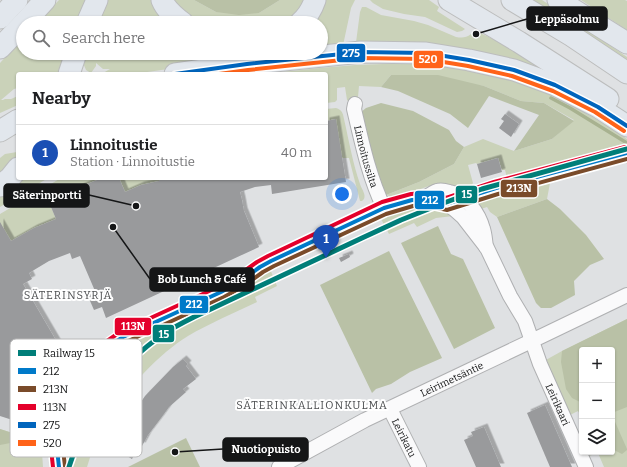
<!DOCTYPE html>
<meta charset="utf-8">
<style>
:root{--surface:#fff;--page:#f2f2f2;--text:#202124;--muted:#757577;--line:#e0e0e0;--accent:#1a73e8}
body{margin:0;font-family:Bitter,serif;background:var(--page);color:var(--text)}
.controls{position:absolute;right:12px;bottom:12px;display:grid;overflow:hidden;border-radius:4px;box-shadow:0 1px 3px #0004}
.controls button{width:36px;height:36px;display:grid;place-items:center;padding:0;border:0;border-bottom:1px solid var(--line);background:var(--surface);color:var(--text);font:20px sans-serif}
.you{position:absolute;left:342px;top:194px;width:14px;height:14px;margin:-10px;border:3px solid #fff;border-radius:50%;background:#1a73e8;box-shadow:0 0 0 6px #1a73e833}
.badge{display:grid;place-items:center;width:26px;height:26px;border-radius:50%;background:var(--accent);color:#fff;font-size:13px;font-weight:700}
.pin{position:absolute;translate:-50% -33px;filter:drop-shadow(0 1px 2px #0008)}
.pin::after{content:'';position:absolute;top:21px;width:14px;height:12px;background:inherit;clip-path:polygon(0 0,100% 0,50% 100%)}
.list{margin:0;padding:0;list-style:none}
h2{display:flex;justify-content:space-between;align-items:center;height:52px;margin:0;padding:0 16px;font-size:17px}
h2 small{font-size:13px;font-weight:400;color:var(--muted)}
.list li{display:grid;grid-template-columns:26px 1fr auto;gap:12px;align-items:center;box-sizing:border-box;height:56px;padding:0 16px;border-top:1px solid var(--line)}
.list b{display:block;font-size:15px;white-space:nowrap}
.list p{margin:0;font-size:13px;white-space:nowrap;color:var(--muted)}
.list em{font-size:13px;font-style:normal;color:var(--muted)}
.icon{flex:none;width:22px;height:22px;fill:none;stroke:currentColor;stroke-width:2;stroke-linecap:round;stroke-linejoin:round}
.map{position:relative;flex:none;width:627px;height:467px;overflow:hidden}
.search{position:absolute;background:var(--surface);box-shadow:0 1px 3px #0004;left:16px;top:16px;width:312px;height:44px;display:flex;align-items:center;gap:10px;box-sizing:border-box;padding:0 14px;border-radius:22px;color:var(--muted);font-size:15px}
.panel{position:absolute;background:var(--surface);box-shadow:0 1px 3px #0004;left:16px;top:72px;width:312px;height:108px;border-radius:4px}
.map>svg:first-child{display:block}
</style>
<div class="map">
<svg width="627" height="467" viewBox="0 0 627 467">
<defs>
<filter id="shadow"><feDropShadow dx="3.5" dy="-3.5" stdDeviation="0" flood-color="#0004"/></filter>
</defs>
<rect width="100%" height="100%" fill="#dfe1e3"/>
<g fill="#cad2b9">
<polygon points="59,0 91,0 81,23 37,23"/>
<polygon points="107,0 155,0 171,23 97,23"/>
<polygon points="170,0 194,0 216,12 259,13 280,0 308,0 294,19 288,23 193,23"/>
<polygon points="322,0 355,0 351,8 342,50 321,52 321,23 309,23"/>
<polygon points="370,0 429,0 439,7 437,11 465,29 462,31 457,32 425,17 404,14 383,9 373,3"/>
<polygon points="529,0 542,0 627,57 627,63"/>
<polygon points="581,0 625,0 627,1 627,30"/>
<path d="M362,7H366L381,15L414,21L428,25L456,37C462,38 466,38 471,34L478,38L480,33C505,44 528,58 550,73L355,50L360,12Z"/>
<polygon points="23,38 23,53 70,53 61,74 18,74 18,88 14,89 1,100 3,100 5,99 11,99 18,96 18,105 0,113 0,63"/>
<polygon points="86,53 311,53 204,64 133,74 98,74 103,73 110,69 103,69 96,63 96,66 91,73 86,70 83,63"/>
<polygon points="412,63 446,65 481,71 538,88 577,108 613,129 627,139 627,164 616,147 507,178 505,170 502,170 498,158 477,164 476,163 468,165 473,183 471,186 459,187 440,185 429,186 395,198 386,195 419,182 454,164 464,147 483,139 514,151 552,139 574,120 544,103 521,101 484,86 391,75 381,87 359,86 358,97 349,102 347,100 345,87 337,88 337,100 335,102 326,103 326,74 263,74 320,68 355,65"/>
<path d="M336,108C342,110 343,113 344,119C349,141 353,164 360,184C362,190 366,194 364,199L362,201H360L349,158H342L335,119L326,121V109Z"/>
<polygon points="18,151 18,159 0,180 0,158 5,154 17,152"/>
<polygon points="18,178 48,178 0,207 0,194"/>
<polygon points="61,178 102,178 48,200 56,219 34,228 11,241 0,224 0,214"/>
<polygon points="119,178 159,178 159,181 141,185 125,192"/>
<polygon points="549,181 550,183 547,199 497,217 490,212 487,207 478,210 476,202 478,200"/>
<path d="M424,205V208L439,210L446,213L447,211L453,216L436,218L417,227L414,223L389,234L380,217C395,212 409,208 424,205Z"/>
<path d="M270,269L277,286L255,297L257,302C234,313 210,323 188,336C159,354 129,386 111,415C107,421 103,429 99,436H97L83,418L75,412C81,392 92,373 107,359C115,351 125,345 135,339L243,287Z"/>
<polygon points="627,319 627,467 604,467 598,453 586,457 584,452 612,452 612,350 582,350 582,418 578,411 568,416 544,361 562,351"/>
<polygon points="72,422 78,427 93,448 87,467 68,467 68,462 66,462 69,439"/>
<polygon points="0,429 31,439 41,437 43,467 0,467"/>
</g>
<g fill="#b9c1a6">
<polygon points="194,0 280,0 259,13 239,15 216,12"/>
<polygon points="391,75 438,75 484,86 521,101 544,103 574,121 552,139 514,151 539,115 489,96 468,128 450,114 398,91 381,87"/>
<polygon points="381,103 413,111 449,130 456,141 464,147 454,164 419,182 386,195 377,190 360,113 366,108"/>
<polygon points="547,199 560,209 586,235 604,259 590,265 574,281 575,295 551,308 541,308 536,303 497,217"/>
<polygon points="438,226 451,254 463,259 495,328 454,349 401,243"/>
<polygon points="389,251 442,358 410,372 391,384 376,389 372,393 320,285"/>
<polygon points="627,319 627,407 612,413 612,350 582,350 582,403 572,398 566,389 561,362 562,351"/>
<polygon points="612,415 627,449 627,450 622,454 612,449"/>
<polygon points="0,429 31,439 0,445"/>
<polygon points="186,438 200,467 128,467"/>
</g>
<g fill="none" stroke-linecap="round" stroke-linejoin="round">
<polyline stroke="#a8b290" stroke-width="3.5" points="551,98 570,108 627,143"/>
</g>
<g fill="#999a9c" filter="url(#shadow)">
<polygon points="505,114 519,124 511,137 499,128 504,121 501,119"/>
<polygon points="336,119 346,182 272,194 271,185 255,187 240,192 242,200 244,211 259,247 106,318 102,307 94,310 87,294 95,291 80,256 72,259 70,253 49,261 29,273 32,279 23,284 61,349 55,351 31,426 0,416 0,222 11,241 34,228 56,219 48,200 102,178 119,178 125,192 141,185 159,181 159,178 326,178 326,121"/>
<polygon points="498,158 502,172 481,178 477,164"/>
<polygon points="349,254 350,257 341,262 339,258"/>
<polygon points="183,359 188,364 186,366 196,379 183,389 186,392 169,407 161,418 148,435 142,446 139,445 132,459 120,452 118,455 110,452 124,427 145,396 173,367"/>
<polygon points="545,405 572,467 550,467 527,413"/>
<polygon points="484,427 501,467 476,467 464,440 473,436 471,432"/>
</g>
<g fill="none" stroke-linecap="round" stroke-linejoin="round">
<g stroke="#afb0b2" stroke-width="16">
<g id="minor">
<path id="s1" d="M355,104L354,109C362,143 369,177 384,208"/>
<path d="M424,199C428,196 433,192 437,191C440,190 446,191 449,192C466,194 479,214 483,229C485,235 485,241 486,247"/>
<polyline points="446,204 496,188 627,153"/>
<path id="s2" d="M390,409L419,467"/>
<path d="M60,432C71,420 72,408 71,392"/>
<path id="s3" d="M59,467L58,458L60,432L57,422L61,403L71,392L79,377L87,366L101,352L123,337C155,322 189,308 221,291C238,283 254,270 271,261L384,208L412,200L424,199L436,201L446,204L454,209L463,217L487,248L510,296L525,321L540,364L586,467"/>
<path id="s4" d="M279,467L365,420L544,335L627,295"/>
</g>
</g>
<g stroke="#bcbdbd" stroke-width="23">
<g id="highway">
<path d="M162,0C166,10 175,17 183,23"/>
<polyline points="449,0 519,42 608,99"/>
<polyline points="512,0 572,36 627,73"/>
<polyline points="558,0 627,43"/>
<polyline points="0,18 17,0"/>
<polyline points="24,23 45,0"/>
<polyline points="87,23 97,0"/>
<path d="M300,23C307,17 312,9 315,0"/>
<polyline points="0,48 23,24"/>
<polyline points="69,74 76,53"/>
<polyline points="175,74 247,64 361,52 426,53 469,60 514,70 555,85 598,107 627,126"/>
<polyline points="0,131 18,120"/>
<polyline points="0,186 10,178 18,168"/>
</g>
</g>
<use href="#minor" stroke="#fafafb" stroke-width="14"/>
<use href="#highway" stroke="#e2e7ed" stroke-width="21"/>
<g stroke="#fff" stroke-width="7">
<polyline id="bus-1" points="59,467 58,458 60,432 57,422 61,403 71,392 79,377 87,366 101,352 123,337 221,292 239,282 260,267 271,261 384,208 412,200 424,199 436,201 446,204 496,188 627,153"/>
</g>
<g stroke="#fff" stroke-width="7">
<polyline id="bus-2" points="65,466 64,458 66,432 63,422 67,406 76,395 84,380 92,370 105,357 126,342 224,297 242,287 263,272 274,266 386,214 413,206 424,205 447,210 498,194 627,159"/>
</g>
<g stroke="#fff" stroke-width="7">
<polyline id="bus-3" points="53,467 52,458 54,433 51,422 55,401 66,389 74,374 82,362 97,348 120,332 218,287 236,277 257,262 268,256 382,202 411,194 424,193 437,195 446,198 494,182 625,147"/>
</g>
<g stroke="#fff" stroke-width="7">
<polyline id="bus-4" points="175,74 247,64 361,52 426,53 469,60 514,70 555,85 598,107 627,126"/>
</g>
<g stroke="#fff" stroke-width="7">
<polyline id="bus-5" points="219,74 248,70 361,58 425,59 468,66 512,76 553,91 595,112 624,131"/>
</g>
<use href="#bus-1" stroke="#007ac9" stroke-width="4"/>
<use href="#bus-2" stroke="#7a4b2a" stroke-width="4"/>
<use href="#bus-3" stroke="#e4002b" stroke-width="4"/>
<use href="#bus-4" stroke="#0065bd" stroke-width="4"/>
<use href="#bus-5" stroke="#ff6319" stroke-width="4"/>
<g stroke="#fff" stroke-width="8">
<path id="rail-1" d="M69,467C87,411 115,367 165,333C174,327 184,322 194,317L362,238L401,220L441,204L482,189L627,149"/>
</g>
<use href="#rail-1" stroke="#007e79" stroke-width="5"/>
</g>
<g text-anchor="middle" stroke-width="4" stroke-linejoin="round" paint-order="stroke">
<g font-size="10" fill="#151617" stroke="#fff">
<text dy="4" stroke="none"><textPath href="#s1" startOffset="54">Linnoitussilta</textPath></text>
<text dy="4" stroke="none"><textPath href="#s4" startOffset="194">Leirimetsäntie</textPath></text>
<text dy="4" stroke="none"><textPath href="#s3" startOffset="745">Leirikaari</textPath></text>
<text dy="4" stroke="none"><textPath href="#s2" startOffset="32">Leirikatu</textPath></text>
</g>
<g font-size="11" letter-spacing="1" fill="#4c4e50" stroke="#fff">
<text x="68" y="299">SÄTERINSYRJÄ</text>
<text x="312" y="409">SÄTERINKALLIONKULMA</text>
</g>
</g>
<rect x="10" y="339" width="132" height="118" rx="6" fill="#fff" stroke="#b9b9b9" stroke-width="1"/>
<rect x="18" y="350" width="18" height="6" fill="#007e79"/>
<rect x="18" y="368" width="18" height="6" fill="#007ac9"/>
<rect x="18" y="386" width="18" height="6" fill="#7a4b2a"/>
<rect x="18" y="404" width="18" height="6" fill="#e4002b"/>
<rect x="18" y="422" width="18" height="6" fill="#0065bd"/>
<rect x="18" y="440" width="18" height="6" fill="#ff6319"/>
<g font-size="11" fill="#151617">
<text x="43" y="357">Railway 15</text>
<text x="43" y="375">212</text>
<text x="43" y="393">213N</text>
<text x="43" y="411">113N</text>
<text x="43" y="429">275</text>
<text x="43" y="447">520</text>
</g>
<path fill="none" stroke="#151617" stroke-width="1.5" d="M476 34L527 19M136 206L89 195M113 227L150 279M175 452L223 449"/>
<g fill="#151617" stroke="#fff" stroke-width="1.5">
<circle cx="476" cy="34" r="4"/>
<circle cx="136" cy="206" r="4"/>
<circle cx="113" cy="227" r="4"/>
<circle cx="175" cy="452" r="4"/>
</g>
<g fill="#151617" stroke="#151617" stroke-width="1.5">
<rect x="527" y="7" width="80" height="23" rx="4"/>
<rect x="4" y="184" width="85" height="23" rx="4"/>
<rect x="150" y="268" width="104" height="23" rx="4"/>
<rect x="223" y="438" width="85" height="23" rx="4"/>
</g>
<g font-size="11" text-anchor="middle" font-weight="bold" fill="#fff">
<text x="567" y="23">Leppäsolmu</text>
<text x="47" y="199">Säterinportti</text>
<text x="202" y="283">Bob Lunch &amp; Café</text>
<text x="266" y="453">Nuotiopuisto</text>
</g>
<g stroke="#fff" stroke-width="1.5">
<rect x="336" y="43" width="30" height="20" rx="4" fill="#0065bd"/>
<rect x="413" y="50" width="31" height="19" rx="4" fill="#ff6319"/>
<rect x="500" y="179" width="38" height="19" rx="4" fill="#7a4b2a"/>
<rect x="455" y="185" width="23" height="19" rx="4" fill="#007e79"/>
<rect x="414" y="190" width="31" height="20" rx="4" fill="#007ac9"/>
<rect x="179" y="295" width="30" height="19" rx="4" fill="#007ac9"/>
<rect x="114" y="317" width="38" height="19" rx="4" fill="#e4002b"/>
<rect x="152" y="324" width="23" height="19" rx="4" fill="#007e79"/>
</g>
<g font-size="11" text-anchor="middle" font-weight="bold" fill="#fff">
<text x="351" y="57">275</text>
<text x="428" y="63">520</text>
<text x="519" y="192">213N</text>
<text x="467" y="198">15</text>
<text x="430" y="204">212</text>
<text x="194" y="308">212</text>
<text x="133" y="330">113N</text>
<text x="164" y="338">15</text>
</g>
</svg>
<div class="controls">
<button>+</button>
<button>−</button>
<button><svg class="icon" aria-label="layers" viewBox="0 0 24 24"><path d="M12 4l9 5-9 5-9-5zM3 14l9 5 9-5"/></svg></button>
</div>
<div class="you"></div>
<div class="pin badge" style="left:326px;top:258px;background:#1a4fb4">1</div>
<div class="search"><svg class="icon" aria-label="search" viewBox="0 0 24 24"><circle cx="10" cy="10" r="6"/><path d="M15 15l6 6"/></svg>Search here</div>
<section class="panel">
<h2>Nearby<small></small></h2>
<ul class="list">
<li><span class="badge" style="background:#1a4fb4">1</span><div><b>Linnoitustie</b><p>Station · Linnoitustie</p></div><em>40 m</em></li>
</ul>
</section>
</div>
